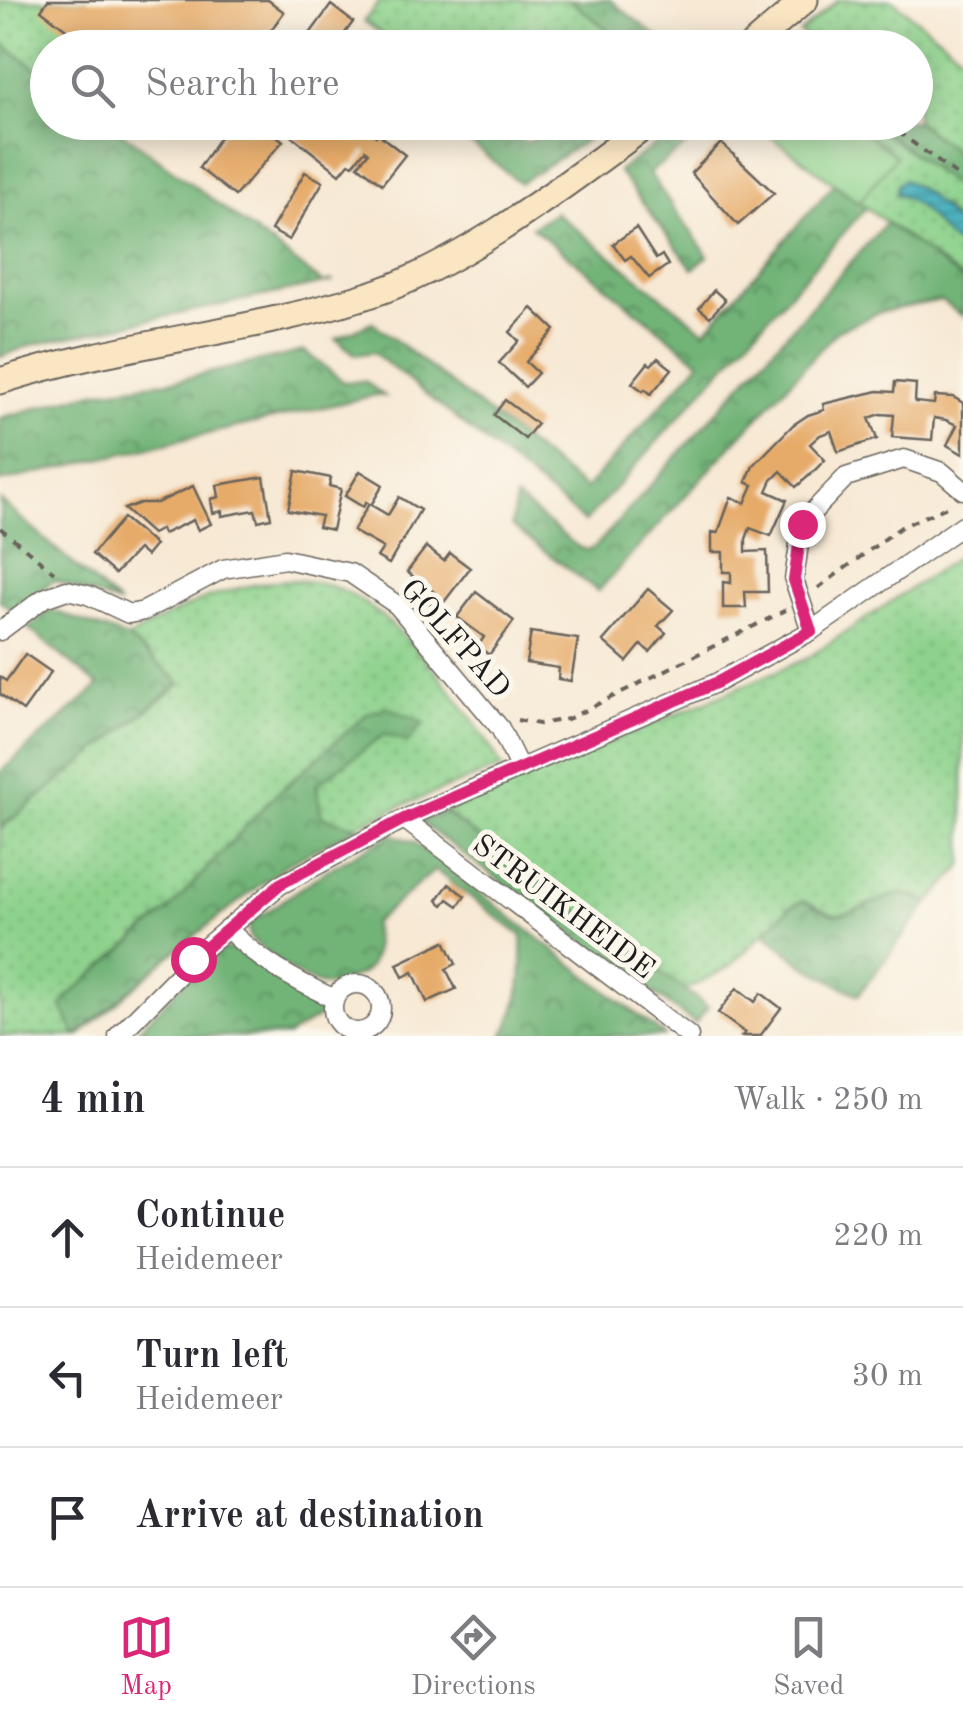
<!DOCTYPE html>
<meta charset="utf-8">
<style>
:root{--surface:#fff;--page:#f7f7f7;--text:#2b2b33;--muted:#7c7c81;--line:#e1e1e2;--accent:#db2777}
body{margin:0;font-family:"Old Standard TT",serif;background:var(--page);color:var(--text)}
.stop{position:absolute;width:30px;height:30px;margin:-22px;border:8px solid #db2777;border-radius:50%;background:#fff}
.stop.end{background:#db2777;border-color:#fff;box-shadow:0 2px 10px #0008}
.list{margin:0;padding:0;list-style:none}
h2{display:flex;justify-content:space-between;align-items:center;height:130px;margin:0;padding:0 40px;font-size:42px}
h2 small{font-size:32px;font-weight:400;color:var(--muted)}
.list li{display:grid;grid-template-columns:65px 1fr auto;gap:30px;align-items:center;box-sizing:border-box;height:140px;padding:0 40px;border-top:2px solid var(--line)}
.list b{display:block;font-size:38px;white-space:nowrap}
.list p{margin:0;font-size:32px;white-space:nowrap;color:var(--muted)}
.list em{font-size:32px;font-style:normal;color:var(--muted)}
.icon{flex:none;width:55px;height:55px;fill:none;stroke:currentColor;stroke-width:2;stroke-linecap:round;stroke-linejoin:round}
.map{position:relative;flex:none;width:963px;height:1036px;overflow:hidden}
.search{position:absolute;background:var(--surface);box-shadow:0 5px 25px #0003;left:30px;right:30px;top:30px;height:110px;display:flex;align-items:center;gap:25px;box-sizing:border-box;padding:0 35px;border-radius:55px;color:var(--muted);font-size:38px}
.sheet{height:550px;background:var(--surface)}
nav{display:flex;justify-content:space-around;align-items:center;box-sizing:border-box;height:140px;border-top:2px solid var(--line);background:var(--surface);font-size:28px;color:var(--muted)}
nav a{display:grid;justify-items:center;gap:5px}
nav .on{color:var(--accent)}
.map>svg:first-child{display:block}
</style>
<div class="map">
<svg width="963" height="1036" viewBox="0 0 963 1036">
<defs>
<pattern id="grass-dots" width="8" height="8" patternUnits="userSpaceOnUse" patternTransform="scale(2.5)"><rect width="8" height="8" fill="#8dd28c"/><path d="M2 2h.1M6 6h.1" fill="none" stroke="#79b478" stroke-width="1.8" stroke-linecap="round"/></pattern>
<pattern id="forest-crowns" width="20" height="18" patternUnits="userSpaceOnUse" patternTransform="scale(2.5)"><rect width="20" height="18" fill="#72b478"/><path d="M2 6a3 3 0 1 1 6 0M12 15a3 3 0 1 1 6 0" fill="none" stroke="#5d9262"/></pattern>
<pattern id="water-rules" width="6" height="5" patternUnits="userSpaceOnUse" patternTransform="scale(2.5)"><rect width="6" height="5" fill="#3eacbb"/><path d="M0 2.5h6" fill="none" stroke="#338b97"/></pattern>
</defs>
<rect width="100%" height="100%" fill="#fbf7ec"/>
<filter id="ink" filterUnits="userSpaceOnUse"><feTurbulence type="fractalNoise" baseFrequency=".01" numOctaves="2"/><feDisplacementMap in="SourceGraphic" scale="20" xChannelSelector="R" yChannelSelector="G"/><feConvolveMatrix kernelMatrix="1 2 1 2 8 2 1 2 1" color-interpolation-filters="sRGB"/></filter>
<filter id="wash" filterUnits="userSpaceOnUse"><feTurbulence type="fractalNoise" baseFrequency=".0048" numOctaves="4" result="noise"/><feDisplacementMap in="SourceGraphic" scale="40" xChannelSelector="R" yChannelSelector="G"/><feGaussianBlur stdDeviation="2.25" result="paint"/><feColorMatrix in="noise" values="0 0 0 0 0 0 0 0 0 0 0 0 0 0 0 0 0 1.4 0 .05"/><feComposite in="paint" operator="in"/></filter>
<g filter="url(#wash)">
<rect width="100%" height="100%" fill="#f7e9d4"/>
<g fill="url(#grass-dots)" stroke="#547754" stroke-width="2.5">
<polygon points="0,0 86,0 66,47 48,48 47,76 0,42"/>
<polygon points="381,0 569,0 630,47 399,47 364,21"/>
<polygon points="838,0 892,0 963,56 963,157 916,121 916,48 819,47 800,33"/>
<path d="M852,123H872L963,192V231L941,205L915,201C932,217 942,237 963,248V280L859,202L895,156Z"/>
<path d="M963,553V865L929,903C899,883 876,906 847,914C830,918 818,904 802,901L790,907L729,967L685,990L444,812L806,659Z"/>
<path d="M289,580C302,581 316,581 328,585C392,603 471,711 502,767C431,795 348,822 285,865C212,914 146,978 79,1036H0V829L180,684L128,638C182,606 227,585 289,580Z"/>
</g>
<g fill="url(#forest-crowns)" stroke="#47684a" stroke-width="2.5">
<polygon points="569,0 610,0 670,47 630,47"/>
<polygon points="0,42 47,76 48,122 110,123 323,283 334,281 31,345 0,357"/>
<polygon points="916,121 963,157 963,192 872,123"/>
<polygon points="688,122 692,123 692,141 649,173 708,256 693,269 618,171"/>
<polygon points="446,123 499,123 527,143 557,123 612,123 520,183"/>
<polygon points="834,184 866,208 585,522 373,352 356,355 336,339 372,322 585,489 700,362 532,227 555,212 705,331"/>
<polygon points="886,223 963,280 963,317 941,300 881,312 838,330 598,591 511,526 516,498 578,547 588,550 595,547"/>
<polygon points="304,351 344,382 365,381 384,396 376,395 0,482 0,418 94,392 182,379"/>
<polygon points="0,500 120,605 54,580 13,611 0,601"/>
<polygon points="51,610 128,638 180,683 0,829 0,772 99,686 28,628"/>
<polygon points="387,707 424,723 408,742 385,734 317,784 321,816 358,827 287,864 183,945 76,1036 62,1007 66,998 168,911 268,802 368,713"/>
<polygon points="444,812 708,1007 695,1024 420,822"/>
<path d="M391,834L414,842L665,1036H503C522,1003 523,973 522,936L435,870L373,923C376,946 379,968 354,977C345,980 333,987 323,985C295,979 271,955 250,938L249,924L324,872Z"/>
<path d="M903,893L929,903L858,995L805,966L764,933L790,907L803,901C813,903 822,912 833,914C851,918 882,895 903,893Z"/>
<polygon points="223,949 234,950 317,999 323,1014 288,1036 132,1036 213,953"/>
</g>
<polygon fill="#8dd28c" stroke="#547754" stroke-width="2.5" points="753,123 852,123 896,156 859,202"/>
<path fill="url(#water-rules)" stroke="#2d646c" stroke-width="2.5" d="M903,180C930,191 943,211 963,231V248C933,233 933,207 896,194L897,185Z"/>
<g id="blocks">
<g fill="#e6ab69">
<polygon points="48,0 268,0 284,12 258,48 91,48 41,10"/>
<polygon points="331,5 353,22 334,48 325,48 309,35"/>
<polygon points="230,122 260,122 283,141 235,196 199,168"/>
<polygon points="274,122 358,122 376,136 379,132 374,128 379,122 387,122 391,126 382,137 405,155 382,184 358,165 368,153 365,150 353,165 349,163 340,174"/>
<polygon points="721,143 774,193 738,225 691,173"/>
<polygon points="305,172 323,182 289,240 271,230"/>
<polygon points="636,228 656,259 662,255 668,265 649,278 631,256 625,260 613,244"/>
<polygon points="714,290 725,300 710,317 699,308"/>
<polygon points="532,308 555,330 526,362 538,373 525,387 499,363 519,341 510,332"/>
<polygon points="658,358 672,369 651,394 645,389 643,391 632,383 648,363 651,365"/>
<polygon points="895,382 916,384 915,402 934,404 935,396 953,397 963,403 963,454 947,445 957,425 946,420 934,418 932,440 892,437 894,415 881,414 869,418 877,439 838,452 831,431 820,435 810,444 825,460 811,474 796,487 781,471 772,480 767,491 787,500 771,536 750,528 746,539 746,552 767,551 768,592 745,592 746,608 723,608 723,582 731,583 731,572 723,572 723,552 712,552 712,532 718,533 731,497 745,503 753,485 746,482 753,466 793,425 808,415 824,410 823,404 878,391 894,392"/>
<polygon points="505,400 537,424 525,439 494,415"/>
<polygon points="296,471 331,478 329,486 341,489 332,530 318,527 321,516 288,510"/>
<polygon points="360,471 383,485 371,505 388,515 399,497 420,510 389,564 377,557 383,548 353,531 369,504 366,502 363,507 345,496"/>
<polygon points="264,477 271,518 258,521 255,510 222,516 222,511 213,513 211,499 219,497 217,485"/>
<polygon points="193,486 211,524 198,530 193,520 163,534 161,529 152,534 124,509 140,503 157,503"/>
<polygon points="123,518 155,545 146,556 138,549 115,574 92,554"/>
<polygon points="426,547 444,561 450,553 470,568 438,610 427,601 434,592 407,572"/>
<polygon points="648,589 673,610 658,626 666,633 650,652 641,645 627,662 603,641"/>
<polygon points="476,592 514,621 489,655 478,646 484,637 457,617"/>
<polygon points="531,632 578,639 571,681 558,679 559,668 526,663"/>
<polygon points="25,654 51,672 23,711 0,694 0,677 6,681"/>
<polygon points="449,884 465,896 458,906 448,899 443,905 437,900"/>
<polygon points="445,941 456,964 446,969 456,989 427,1002 413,972 403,977 397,964"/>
<polygon points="737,988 755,1002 761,993 781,1008 760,1036 742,1036 745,1033 718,1013"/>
</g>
</g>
</g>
<g filter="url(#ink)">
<use href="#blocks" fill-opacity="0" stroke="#69645c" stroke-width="2.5"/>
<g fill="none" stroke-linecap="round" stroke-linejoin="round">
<g stroke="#69645c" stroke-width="21">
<g id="street">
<polyline points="0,631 44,598 67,590 88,595 129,614 144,611 223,569 285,559 350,573 397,605 500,728 520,769"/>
<polyline points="811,631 794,580 802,523 846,477 904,459 942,472 963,490"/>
<polyline points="404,819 689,1036"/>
<path d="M227,928C258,960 293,980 333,998"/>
<circle cx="357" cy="1008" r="24"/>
<polyline points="118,1036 208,945 280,885 404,819 718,682 811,631 963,525"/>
</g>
</g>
<g stroke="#69645c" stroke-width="29">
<g id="secondary">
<polyline points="749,48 805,0"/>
<path d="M0,381C121,342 250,333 372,294C465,264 571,180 651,122"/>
</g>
</g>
<g stroke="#69645c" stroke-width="4" stroke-dasharray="8 8" stroke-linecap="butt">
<polyline points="885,122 963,180"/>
<polyline points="0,528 54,572"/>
<polyline points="818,588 901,527 949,506"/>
<polyline points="517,720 539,724 568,719 786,610"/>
</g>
<use href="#street" stroke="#fff" stroke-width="18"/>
<use href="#secondary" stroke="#fbe6c3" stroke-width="25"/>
</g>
</g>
<g fill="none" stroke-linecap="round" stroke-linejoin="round" filter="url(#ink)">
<polyline stroke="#db2777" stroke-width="12" points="193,959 280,884 404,819 718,682 811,631 794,580 802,524"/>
</g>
<g text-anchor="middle" stroke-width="10" stroke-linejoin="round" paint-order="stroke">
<g font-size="30" fill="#1c1c1c" stroke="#fbf7ec">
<text transform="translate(456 638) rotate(48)" y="10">GOLFPAD</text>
<text transform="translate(564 906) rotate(37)" y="10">STRUIKHEIDE</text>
</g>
</g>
</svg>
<div class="stop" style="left:193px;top:959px"></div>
<div class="stop end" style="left:802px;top:524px"></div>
<div class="search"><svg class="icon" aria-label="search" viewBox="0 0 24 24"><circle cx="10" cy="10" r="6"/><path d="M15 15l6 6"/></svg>Search here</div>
</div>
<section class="sheet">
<h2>4 min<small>Walk · 250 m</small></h2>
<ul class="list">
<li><svg class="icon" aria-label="ahead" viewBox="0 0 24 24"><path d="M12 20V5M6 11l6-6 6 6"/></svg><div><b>Continue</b><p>Heidemeer</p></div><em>220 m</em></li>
<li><svg class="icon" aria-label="left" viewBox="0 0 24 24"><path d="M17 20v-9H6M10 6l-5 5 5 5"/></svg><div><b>Turn left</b><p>Heidemeer</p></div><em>30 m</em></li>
<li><svg class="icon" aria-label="arrive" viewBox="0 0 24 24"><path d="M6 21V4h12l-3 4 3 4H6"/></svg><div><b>Arrive at destination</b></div></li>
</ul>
</section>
<nav>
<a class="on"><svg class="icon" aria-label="map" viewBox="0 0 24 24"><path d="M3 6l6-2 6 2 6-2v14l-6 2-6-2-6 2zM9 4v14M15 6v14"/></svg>Map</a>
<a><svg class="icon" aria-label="directions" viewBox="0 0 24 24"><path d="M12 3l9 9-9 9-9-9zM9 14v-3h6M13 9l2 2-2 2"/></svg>Directions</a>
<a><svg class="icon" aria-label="saved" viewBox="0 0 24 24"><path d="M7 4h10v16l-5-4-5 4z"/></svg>Saved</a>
</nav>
